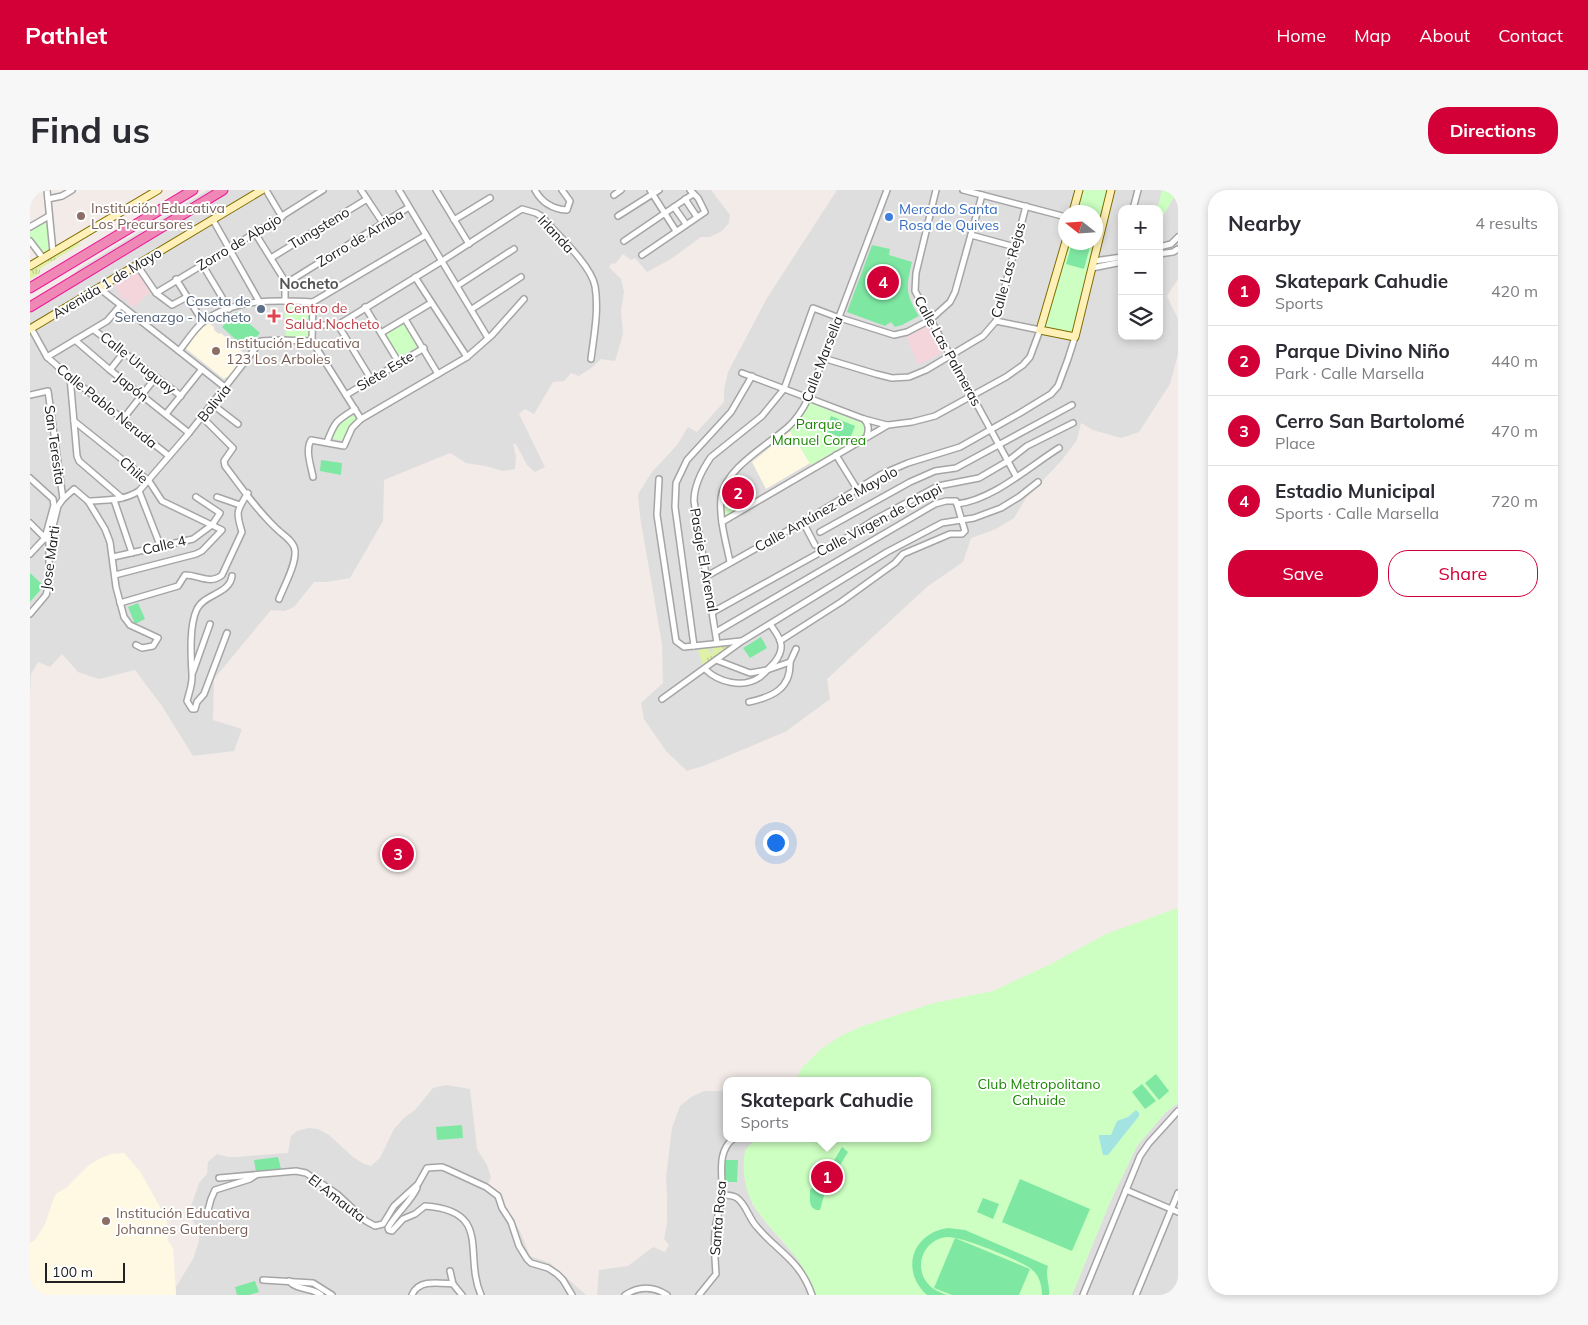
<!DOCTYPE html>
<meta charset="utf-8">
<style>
:root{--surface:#fff;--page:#f7f7f7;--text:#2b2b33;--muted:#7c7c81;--line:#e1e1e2;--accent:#d20037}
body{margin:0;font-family:Mulish,sans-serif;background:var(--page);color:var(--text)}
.controls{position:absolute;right:15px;top:15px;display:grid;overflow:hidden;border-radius:10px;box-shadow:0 2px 8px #0003}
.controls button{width:45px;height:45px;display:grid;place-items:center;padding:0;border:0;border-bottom:1px solid var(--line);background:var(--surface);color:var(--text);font:25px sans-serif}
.compass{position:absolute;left:1028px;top:15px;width:45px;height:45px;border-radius:50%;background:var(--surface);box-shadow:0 2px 8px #0003;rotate:287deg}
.scale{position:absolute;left:15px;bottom:12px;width:80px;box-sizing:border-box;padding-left:5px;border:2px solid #212121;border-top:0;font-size:14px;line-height:18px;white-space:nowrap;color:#212121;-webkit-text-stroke:4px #fff;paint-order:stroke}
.you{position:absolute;left:745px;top:652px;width:18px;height:18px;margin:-12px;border:4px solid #fff;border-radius:50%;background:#1a73e8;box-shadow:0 0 0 8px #1a73e833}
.badge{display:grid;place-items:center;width:32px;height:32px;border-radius:50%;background:var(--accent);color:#fff;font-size:16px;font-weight:700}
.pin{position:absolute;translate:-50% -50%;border:2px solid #fff;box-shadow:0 1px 5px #0006}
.popup{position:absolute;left:693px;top:887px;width:208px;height:65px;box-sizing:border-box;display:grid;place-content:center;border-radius:10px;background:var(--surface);filter:drop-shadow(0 1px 4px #0005);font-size:16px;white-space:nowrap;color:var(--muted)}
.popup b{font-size:19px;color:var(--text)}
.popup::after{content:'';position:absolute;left:50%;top:100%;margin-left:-10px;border:10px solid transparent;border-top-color:var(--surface)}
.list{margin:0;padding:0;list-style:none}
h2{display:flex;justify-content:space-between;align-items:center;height:65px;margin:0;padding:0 20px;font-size:21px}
h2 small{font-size:16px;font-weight:400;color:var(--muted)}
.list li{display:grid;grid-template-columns:32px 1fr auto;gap:15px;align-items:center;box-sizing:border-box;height:70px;padding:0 20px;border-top:1px solid var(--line)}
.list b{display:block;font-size:19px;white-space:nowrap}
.list p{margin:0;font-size:16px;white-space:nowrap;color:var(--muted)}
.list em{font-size:16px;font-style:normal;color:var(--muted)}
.actions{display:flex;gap:10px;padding:15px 20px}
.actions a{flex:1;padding:11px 0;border:1px solid var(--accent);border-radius:20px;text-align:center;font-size:18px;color:var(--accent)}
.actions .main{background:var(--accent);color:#fff}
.icon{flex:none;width:28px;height:28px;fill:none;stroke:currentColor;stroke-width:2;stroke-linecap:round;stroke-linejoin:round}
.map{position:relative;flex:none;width:1148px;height:1105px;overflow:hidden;border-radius:20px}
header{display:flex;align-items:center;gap:30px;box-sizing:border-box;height:70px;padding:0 25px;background:var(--accent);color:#fff}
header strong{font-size:24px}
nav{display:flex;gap:28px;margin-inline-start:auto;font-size:18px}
.intro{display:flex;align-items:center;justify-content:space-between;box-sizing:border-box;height:120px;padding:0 30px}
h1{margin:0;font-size:35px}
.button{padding:12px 22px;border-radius:20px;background:var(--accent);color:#fff;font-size:18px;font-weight:700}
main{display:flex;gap:30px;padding:0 30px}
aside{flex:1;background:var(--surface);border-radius:20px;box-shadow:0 2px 8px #0003}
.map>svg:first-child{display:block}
</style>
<header>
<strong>Pathlet</strong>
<nav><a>Home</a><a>Map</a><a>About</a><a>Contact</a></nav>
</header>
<div class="intro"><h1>Find us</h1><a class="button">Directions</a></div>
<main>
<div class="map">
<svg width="1148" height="1105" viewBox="0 0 1148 1105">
<defs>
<pattern id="grass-tufts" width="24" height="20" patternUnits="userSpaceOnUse" patternTransform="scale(1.25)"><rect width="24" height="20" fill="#dff0a8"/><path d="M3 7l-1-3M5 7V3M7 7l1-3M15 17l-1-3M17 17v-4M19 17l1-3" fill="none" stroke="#bfce90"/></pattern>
</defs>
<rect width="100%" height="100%" fill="#f2ebe7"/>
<g fill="#dfdede" fill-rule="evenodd">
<polygon points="178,0 681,0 700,25 699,33 692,41 680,47 671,47 641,69 617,82 605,68 601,70 593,64 585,74 582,73 579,77 591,89 594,102 591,121 593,144 585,171 571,169 560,179 549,186 541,183 534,191 523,192 504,224 495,219 489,224 515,277 505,282 497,275 486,254 483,254 486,267 485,279 473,281 456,276 436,273 420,263 354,290 353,331 320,388 297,392 284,392 264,417 255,421 241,420 184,489 183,530 212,539 204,561 163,566 132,516 105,480 69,489 48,482 32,464 20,477 8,472 1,484 0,504 0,123 50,78"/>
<path d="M807,0H1148V89L1137,106L1148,129V164L1140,194L1109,242L1091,248L1063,240L1051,233L1047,250L1032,270L996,308L984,328L966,339L941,348L933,372L898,396L797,489L800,509L755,542L676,575L657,581L636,561L614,529L611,513L633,493L632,454L610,326L608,304L622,282L647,255L658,237L667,242L694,212V200L698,182L737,108ZM1092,19H1129V146H1092ZM1036,22H1066V52H1036Z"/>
<polygon points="416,895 440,899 447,959 457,975 461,987 458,994 471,1006 476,1020 490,1041 500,1066 520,1073 556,1105 146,1105 146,1097 163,1069 169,1051 169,1039 158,1025 169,993 177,984 178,972 187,964 198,967 206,967 258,963 261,946 267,941 279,938 288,939 299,945 323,967 334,974 341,976 350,968 364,939 375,927 385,920 403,898"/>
<polygon points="674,901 690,901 697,902 697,948 731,948 723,952 722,1014 736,1033 767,1068 775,1081 785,1105 567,1105 569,1080 598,1076 623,1057 635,1062 639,1055 634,1049 637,1033 637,1004 636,988 642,938 650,916 661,907"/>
<polygon points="1148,913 1148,1105 1042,1105 1080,1012 1107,956 1135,923"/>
</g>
<g fill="#f4d5dc">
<polygon points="108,81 120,102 104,117 98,114 99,113 93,107 90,109 88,107 91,105 84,96 95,89 94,87 96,86 98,88"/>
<polygon points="898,134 912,163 888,175 876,145"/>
</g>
<g fill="#fff8e3">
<polygon points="178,133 184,137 184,140 189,144 191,143 216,165 198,188 196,187 194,189 155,158 166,144"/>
<polygon points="760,241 780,273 736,299 722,272"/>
<polygon points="94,963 110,981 135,1026 138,1037 138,1051 143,1058 146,1105 0,1105 0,1053 5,1050 15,1034 24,1007 27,1003 36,998 59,975 71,968 81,964"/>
</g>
<g fill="url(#grass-tufts)">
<polygon points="45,53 51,54 11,78 9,84 0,89 0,79"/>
<polygon points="701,456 674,476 673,477 668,460 679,457 680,463 683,462 682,457"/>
</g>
<g fill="#ccffc1">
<polygon points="1051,0 1077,0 1066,47 1066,22 1045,22"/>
<polygon points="1132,0 1148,1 1129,32 1129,19 1127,19"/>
<polygon points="16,31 21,58 12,64 0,48 0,41"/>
<polygon points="1037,53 1064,53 1042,146 1013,139"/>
<polygon points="254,113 267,113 279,118 279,147 277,149 256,148"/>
<polygon points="374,131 389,156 368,168 353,144"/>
<polygon points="778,212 832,233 836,238 833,245 781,275 759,239 772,226"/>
<polygon points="323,223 327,229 318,239 313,251 301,248 305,235"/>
<path d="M708,283L724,309L697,326L695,324C693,306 697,296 708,283Z"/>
<path d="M1148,718V913L1135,923L1107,956L1080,1012L1042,1105H785C780,1093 776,1081 768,1070C739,1030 707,1017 715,960L723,952L731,948H897V891H765L772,878L791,859L809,847L830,837L904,813L963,801L1021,774L1076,744Z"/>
</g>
<g fill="#7ee8a3">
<polygon points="1042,53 1061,53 1054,79 1036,74"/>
<path d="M842,55L860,59L859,65L882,72C876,98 875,103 889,126L872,135L865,137L861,132L855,136L817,122Z"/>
<polygon points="206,122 230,143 216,159 192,137"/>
<polygon points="801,226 825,236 819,251 795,241"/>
<polygon points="291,270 312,273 311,285 290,281"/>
<polygon points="0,383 14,396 0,412"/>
<polygon points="108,413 115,429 105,434 98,417"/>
<polygon points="731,447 737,458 720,468 713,458"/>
<polygon points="1126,884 1139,901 1129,910 1115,893"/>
<polygon points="1112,894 1126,911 1115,919 1102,902"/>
<polygon points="432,935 433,948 407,950 406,937"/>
<path d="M812,957L818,962L796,998L790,1020C778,1021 780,1008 780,1000L796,984Z"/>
<polygon points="248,967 251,979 226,982 224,970"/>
<polygon points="693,970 708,970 707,992 693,992"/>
<polygon points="990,989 1060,1019 1042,1061 972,1032"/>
<polygon points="953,1008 969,1014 963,1029 947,1022"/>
<path d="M918,1038L935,1040L1018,1076C1015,1087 1020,1094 1019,1105H1012C1012,1095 1009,1084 1000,1078C989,1070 929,1045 917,1047C893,1049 882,1079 900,1096C904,1100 911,1103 917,1105H897C870,1081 882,1043 918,1038Z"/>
<polygon points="925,1048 1000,1079 989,1105 922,1105 904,1098"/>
<polygon points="225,1091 229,1102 219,1105 207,1105 205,1097"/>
</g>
<polygon fill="#a3e4e2" points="1106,920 1109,923 1109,926 1078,965 1073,965 1069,947 1069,945 1081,945 1087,931 1098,927"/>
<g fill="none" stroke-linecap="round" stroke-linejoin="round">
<g stroke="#a5a5a5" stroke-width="8">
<g id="street">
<polyline points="17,0 23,62"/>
<polyline points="236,0 252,27"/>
<polyline points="331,0 353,33"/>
<polyline points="369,0 458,148"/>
<polyline points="406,0 439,54"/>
<path d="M505,0C512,13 522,19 537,20L540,11L532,0"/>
<polyline points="620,0 646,41"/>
<polyline points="906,0 886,83 885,101 986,286"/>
<polyline points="933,0 1036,27"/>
<polyline points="584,5 591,0"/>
<polyline points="18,9 32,6 42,0"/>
<polyline points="655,9 667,27"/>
<polyline points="644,17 656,34"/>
<polyline points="1103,19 1108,0"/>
<polyline points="588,26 629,0"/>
<polyline points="183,30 229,111"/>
<polyline points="424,30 460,8"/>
<polyline points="0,37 19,26"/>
<polyline points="225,43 255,91 255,111"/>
<polyline points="941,45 985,57"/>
<polyline points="0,51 13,68"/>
<polyline points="594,51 663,4"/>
<polyline points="1129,57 1141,54 1148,47"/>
<polyline points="1129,64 1143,62 1148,59"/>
<polyline points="612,65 675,22 668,8 660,0"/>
<polyline points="241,68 337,9"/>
<polyline points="1064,71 1092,67"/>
<polyline points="172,74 199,119"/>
<polyline points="107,75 126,103 142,115 157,107"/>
<polyline points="1062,78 1092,72"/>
<polyline points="385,87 437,167"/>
<polyline points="146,89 173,132"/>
<polyline points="255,94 379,17"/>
<polyline points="427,96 484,59"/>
<polyline points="69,98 196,198"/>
<polyline points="126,103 225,43 293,0"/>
<polyline points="283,112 396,45"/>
<polyline points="335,117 369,173"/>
<polyline points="442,119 491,87"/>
<polyline points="375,129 408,184"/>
<path d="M283,135H308L412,71L492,19L506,23L511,26C526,43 561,75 565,96C569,120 564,145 561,169"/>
<polyline points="308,135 341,189"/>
<polyline points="1,138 17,167 40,187 139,266"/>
<polyline points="64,140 151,206"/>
<polyline points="351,143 401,113"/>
<polyline points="45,150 80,180 159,243"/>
<polyline points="282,151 331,229"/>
<polyline points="282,151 283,112"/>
<path d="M149,161C157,151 164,139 174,131C205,108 247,110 283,112"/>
<polyline points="17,167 77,131 91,115"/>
<polyline points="793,168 846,184 862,188 879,187 896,180 953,146 966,131 996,16"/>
<polyline points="80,180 94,162"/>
<polyline points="712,183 834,229 857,235"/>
<polyline points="40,187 47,266 49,271 92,308"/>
<polyline points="0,205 18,201 33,309"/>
<polyline points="316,205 394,158"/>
<polyline points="182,214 208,234"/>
<polyline points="136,224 172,179"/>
<path d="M172,227L203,258L194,271L195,276C212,298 228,322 249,341C255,346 265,353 265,361C266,375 254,396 249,409"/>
<polyline points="93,229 126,187"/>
<path d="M834,229C839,235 839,239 837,246"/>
<polyline points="44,231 119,291 132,311 192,340 172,361 166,364 85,385"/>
<path d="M297,252C305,231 306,231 325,219"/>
<polyline points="806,265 827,299"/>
<path d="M283,287C281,276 275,260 281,250L314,256L322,238L331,229L437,167L462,145L494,109"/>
<polyline points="0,288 23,309 24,315 15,348 0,364"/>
<polyline points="629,289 627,325 646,451 654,457 711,451"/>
<polyline points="109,301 130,355"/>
<polyline points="187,307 210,315"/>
<polyline points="84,310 102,363"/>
<path d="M58,311C76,310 93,311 109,301L159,243L231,151L250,150L282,151"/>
<path d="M927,314C963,310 1000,276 1029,258"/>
<polyline points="692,332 858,235 882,232 905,226 976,187 993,175 1000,167 1010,140 966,131"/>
<polyline points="773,332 785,355"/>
<polyline points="0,333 16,349"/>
<polyline points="790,342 880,292 905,281 926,278 1042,215"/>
<polyline points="83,367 163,349 182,335 190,323 166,307"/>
<path d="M700,372C696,352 689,329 691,308C694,279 738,255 758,237C767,229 773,219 778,209L857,0"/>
<polyline points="677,386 780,328 852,284 878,273 930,257 990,223 1021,204 1028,196 1038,169 1045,147"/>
<path d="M90,413L148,396L155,385C169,385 180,395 192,385L212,342C206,323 206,321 218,303"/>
<polyline points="683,422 816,348 844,330 908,296 949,288 978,271 997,256 1043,233"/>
<polyline points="0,424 16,405 19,394 19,352 28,316 33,309 44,299 58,311 75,339 80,352 86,397 94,427 100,435 128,448 123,456 112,458 106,455"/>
<polyline points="686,442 905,314 916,311 926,311 935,341 932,344 920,344 873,364 865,373 811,412 750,451"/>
<path d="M197,443L174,504L167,512L165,519H162L157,511C159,503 163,493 162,484C161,467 159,435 167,419C174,404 200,404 202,386"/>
<path d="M687,453L664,311C664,295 672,280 681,267L732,226L754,199L783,118L807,127L864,145L877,142L900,130L920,112L925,102L952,5"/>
<polyline points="664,456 645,317 646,293 657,270 701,222 722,186"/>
<polyline points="686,470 720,483 737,480 760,472 766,459"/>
<path d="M675,479C688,492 713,499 730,487C735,483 739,478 744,473C748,468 752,462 751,455C751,448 744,440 740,434"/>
<polyline points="163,482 180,434"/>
<polyline points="632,509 712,451 857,362 912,333 944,328 971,318 989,307 1008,292"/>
<path d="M719,512C742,507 761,499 760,472"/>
<polyline points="189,988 266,981 276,983 307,1004 336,1031 345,1036 353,1034 364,1016 388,994 397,978 412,977 417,979 456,997 468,1006 472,1018 481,1032 489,1056 497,1069 501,1073 518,1078 527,1084 533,1090 542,1105"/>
<polyline points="1096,1000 1148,1022"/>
<path d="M692,1005C698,1005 703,1005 707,1008C716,1014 719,1029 727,1037C748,1062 770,1070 782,1105"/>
<polyline points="177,1024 181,1009 185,1000 220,989 226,985"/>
<path d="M359,1040L362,1041L373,1029L385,1024L395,1016C463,1021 433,1064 451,1105"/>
<path d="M359,1040L358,1038C366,1023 380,1013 387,998"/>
<polyline points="420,1081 423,1094"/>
<polyline points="233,1090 283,1093 302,1105"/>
<path d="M259,1091C268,1101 281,1097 291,1105"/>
<path d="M382,1105C388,1089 409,1093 423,1094L432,1105"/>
<path d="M595,1105C609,1096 623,1096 637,1105"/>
<path d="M669,1105L686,1084C685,1068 683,1051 686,1034C688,1024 692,1013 692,1003C693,984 686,962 704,948"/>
<polyline points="1053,1105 1110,966 1119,953 1148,921"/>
<polyline points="1106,1105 1148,1003"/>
</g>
</g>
<g stroke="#806d00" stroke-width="9">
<g id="secondary">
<polyline points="1043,22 1049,0"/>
<polyline points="1036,51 1010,140 1045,147 1081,0"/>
<polyline points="0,76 128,0"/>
<polyline points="0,139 232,0"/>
</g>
</g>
<g stroke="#ed1798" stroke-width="11">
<g id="highway">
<polyline points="0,98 163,0"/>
<polyline points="0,117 193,0"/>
</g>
</g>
<use href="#street" stroke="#fff" stroke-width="5"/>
<use href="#secondary" stroke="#fff0b8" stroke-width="7"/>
<use href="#highway" stroke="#f088b6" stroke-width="9"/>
</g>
<g fill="#8d6e63" stroke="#fff" stroke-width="2">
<circle cx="51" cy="26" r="5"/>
<circle cx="186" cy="161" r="5"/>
<circle cx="76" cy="1031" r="5"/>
</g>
<circle fill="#3f7fe0" stroke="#fff" stroke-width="2" cx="859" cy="27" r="5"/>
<circle fill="#5c6f8a" stroke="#fff" stroke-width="2" cx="231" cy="119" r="5"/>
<path fill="#e0444e" stroke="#fff" stroke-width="2" d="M241.5 118.5h5v5h5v5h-5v5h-5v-5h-5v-5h5z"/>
<g text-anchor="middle" stroke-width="4" stroke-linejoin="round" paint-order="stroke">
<g font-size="14" fill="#785e54" stroke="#fff" text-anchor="start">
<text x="61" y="23">Institución Educativa<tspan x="61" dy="16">Los Precursores</tspan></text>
<text x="196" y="158">Institución Educativa<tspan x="196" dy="16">123 Los Arboles</tspan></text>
<text x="86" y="1028">Institución Educativa<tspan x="86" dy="16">Johannes Gutenberg</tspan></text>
</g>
<g font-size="14" fill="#366cbe" stroke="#fff" text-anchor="start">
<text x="869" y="24">Mercado Santa<tspan x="869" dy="16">Rosa de Quives</tspan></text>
</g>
<g font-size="14" fill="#212121" stroke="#fff">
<text transform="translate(289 38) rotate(-31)" y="5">Tungsteno</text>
<text transform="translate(526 44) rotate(47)" y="5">Irlanda</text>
<text transform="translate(330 48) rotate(-31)" y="5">Zorro de Arriba</text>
<text transform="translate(209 52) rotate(-31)" y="5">Zorro de Abajo</text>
<text transform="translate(978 80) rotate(-75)" y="5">Calle Las Rejas</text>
<text transform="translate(77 93) rotate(-31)" y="5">Avenida 1 de Mayo</text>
<text transform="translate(918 161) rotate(61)" y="5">Calle Las Palmeras</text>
<text transform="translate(792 169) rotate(-69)" y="5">Calle Marsella</text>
<text transform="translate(108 173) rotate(38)" y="5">Calle Uruguay</text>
<text transform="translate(355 181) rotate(-31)" y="5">Siete Este</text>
<text transform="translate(102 197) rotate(38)" y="5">Japón</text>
<text transform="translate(184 213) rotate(-51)" y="5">Bolivia</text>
<text transform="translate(77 216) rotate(39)" y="5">Calle Pablo Neruda</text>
<text transform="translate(25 255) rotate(82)" y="5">San Teresita</text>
<text transform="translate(104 280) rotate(41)" y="5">Chile</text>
<text transform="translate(796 319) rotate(-29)" y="5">Calle Antúnez de Mayolo</text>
<text transform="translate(849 330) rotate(-28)" y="5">Calle Virgen de Chapi</text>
<text transform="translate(134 355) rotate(-13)" y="5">Calle 4</text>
<text transform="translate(20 368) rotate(-82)" y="5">Jose Marti</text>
<text transform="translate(674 370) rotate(80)" y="5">Pasaje El Arenal</text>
<text transform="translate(307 1008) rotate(38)" y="5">El Amauta</text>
<text transform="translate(688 1028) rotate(-85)" y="5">Santa Rosa</text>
</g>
<g font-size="14" fill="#4e5e75" stroke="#fff" text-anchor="end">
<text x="221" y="116">Caseta de<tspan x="221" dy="16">Serenazgo - Nocheto</tspan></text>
</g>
<g font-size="14" fill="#be3a42" stroke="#fff" text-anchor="start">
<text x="255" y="123">Centro de<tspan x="255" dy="16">Salud Nocheto</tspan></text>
</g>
<g font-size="14" fill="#198801" stroke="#fff">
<text x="789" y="239">Parque<tspan x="789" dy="16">Manuel Correa</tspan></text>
<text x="1009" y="899">Club Metropolitano<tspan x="1009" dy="16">Cahuide</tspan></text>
</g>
<g font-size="15" font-weight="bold" fill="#545454" stroke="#fff">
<text x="279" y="99">Nocheto</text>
</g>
</g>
</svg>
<div class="controls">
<button>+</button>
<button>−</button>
<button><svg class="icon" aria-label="layers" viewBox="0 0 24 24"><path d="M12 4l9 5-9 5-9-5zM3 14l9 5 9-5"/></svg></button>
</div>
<svg class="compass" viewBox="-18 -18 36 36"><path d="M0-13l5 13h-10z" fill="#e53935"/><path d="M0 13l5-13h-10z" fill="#7c7c81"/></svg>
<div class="scale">100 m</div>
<div class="you"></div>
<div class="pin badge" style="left:797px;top:987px">1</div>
<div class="popup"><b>Skatepark Cahudie</b>Sports</div>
<div class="pin badge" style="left:708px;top:303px">2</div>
<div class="pin badge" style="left:368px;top:664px">3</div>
<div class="pin badge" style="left:853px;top:92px">4</div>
</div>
<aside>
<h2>Nearby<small>4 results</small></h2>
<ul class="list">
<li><span class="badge">1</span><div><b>Skatepark Cahudie</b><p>Sports</p></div><em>420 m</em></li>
<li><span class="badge">2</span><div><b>Parque Divino Niño</b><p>Park · Calle Marsella</p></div><em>440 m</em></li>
<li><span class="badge">3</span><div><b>Cerro San Bartolomé</b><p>Place</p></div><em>470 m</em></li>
<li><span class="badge">4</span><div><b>Estadio Municipal</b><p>Sports · Calle Marsella</p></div><em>720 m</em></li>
</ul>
<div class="actions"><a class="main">Save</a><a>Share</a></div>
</aside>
</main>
